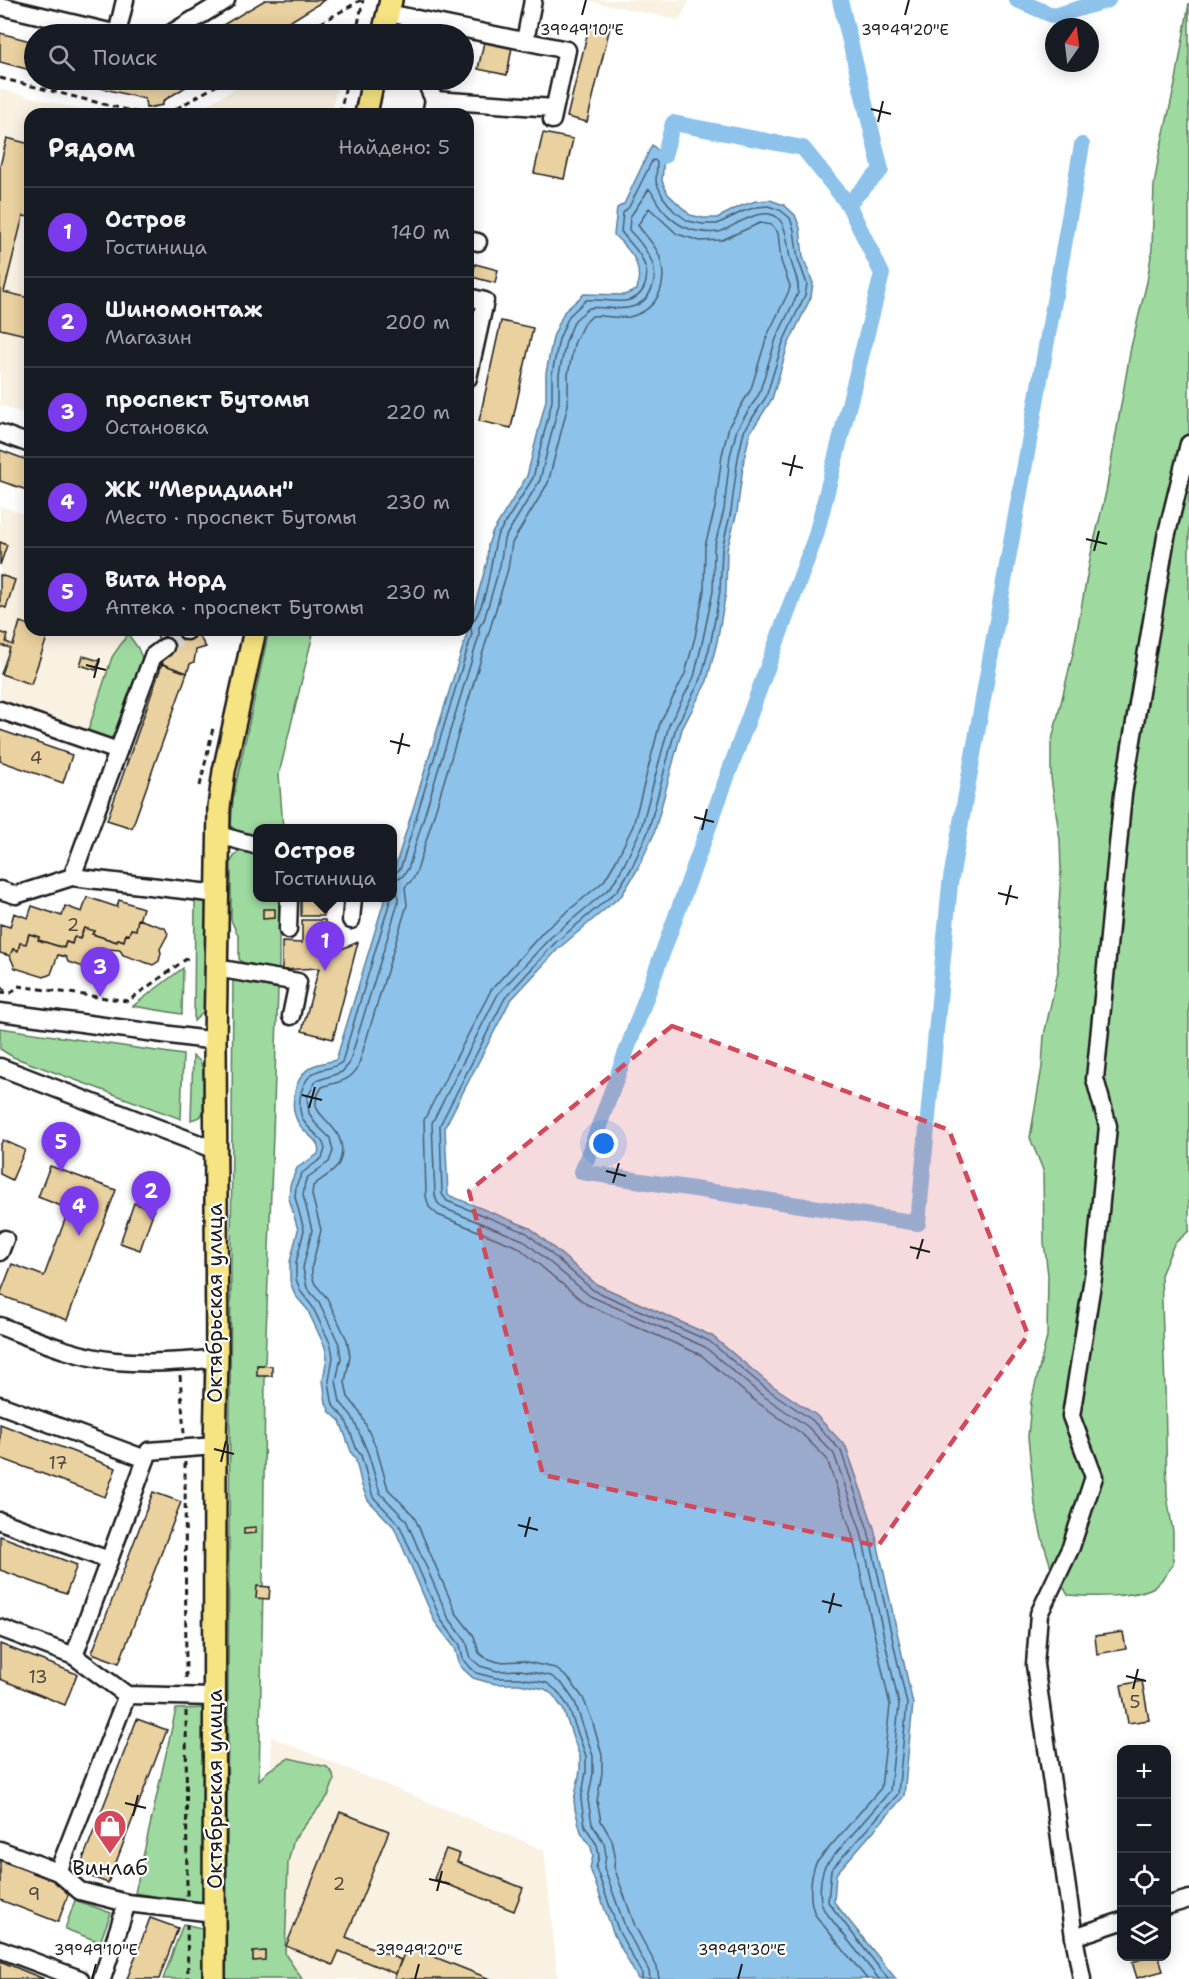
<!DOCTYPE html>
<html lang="ru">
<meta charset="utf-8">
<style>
:root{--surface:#171b24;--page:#20242c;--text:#f1f3f6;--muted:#9ea1a6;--line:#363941;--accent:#7c3aed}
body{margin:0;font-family:"Shantell Sans",sans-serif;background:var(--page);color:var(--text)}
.controls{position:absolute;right:18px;bottom:18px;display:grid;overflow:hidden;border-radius:12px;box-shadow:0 3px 15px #0003}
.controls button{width:54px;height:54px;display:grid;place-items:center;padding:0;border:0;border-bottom:2px solid var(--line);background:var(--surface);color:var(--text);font:30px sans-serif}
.compass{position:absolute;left:1045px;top:18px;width:54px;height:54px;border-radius:50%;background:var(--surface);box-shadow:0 3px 15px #0003;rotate:14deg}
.you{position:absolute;left:604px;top:1144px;width:21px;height:21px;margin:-15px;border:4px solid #fff;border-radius:50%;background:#1a73e8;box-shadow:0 0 0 9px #1a73e833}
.badge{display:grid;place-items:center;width:39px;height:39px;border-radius:50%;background:var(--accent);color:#fff;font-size:20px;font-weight:700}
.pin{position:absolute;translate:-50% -50px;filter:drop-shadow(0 2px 3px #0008)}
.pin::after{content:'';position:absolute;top:32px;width:21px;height:18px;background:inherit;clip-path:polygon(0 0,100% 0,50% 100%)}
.popup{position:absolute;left:253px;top:824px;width:144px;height:78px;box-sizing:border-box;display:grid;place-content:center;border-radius:12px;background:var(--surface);filter:drop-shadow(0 2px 4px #0005);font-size:20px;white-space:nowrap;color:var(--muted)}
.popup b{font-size:22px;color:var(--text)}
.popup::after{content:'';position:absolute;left:50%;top:100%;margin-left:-12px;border:12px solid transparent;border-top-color:var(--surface)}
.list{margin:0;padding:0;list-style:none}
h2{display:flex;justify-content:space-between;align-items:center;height:78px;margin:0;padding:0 24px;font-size:26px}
h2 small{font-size:20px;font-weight:400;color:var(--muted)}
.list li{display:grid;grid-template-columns:39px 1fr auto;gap:18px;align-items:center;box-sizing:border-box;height:90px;padding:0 24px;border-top:2px solid var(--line)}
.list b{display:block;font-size:22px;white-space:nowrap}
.list p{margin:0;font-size:20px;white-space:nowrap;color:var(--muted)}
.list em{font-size:20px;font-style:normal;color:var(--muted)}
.icon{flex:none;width:33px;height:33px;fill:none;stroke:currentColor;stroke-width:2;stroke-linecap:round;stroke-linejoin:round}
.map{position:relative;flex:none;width:1189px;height:1979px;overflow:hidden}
.search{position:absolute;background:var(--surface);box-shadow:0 3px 15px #0003;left:24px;top:24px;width:450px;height:66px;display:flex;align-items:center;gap:15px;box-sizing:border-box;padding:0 21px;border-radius:33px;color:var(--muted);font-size:22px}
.panel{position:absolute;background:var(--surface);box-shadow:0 3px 15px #0003;left:24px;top:108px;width:450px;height:528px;border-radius:18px}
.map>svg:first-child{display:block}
</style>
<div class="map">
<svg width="1189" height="1979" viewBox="0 0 1189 1979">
<rect width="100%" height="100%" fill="#fff"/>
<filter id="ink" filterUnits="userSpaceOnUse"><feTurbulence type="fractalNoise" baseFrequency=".0167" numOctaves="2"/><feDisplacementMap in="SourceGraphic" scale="12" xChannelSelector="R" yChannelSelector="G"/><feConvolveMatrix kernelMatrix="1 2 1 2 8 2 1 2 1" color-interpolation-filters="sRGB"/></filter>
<g filter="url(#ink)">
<g fill="#f9f1e2">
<polygon points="585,0 689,0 680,20"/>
<polygon points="250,80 339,80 331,114 191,114"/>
<polygon points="0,89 97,114 30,114 30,416 0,405"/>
<polygon points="0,506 30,516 30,630 125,630 128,634 112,657 86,737 0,707"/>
<polygon points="271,1737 544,1850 558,1979 270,1979"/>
</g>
<g fill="#9edaa0" stroke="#5d7b5e" stroke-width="1.5">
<path d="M1189,3V1231L1174,1244L1161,1275L1165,1388L1167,1496L1173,1532V1565C1168,1571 1161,1583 1154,1587C1135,1598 1090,1597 1068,1595L1051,1567L1042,1538L1035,1505L1028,1437L1031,1402L1047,1337L1048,1275L1044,1242L1043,1170L1030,1138L1042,1067L1044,1035L1058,972L1057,939L1061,871L1060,840L1051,778V744L1073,653L1091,554L1106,492L1131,347L1147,282L1152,249L1154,186L1159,155L1176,80Z"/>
<polygon points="269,630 314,630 279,774 283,828 258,828 257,838 239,833 231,826 233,798"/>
<polygon points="128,634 138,648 142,658 114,735 108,740 86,737 112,657"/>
<polygon points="245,849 257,853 258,898 279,898 279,974 248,969 239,959 239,938 231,920 231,861 238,851"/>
<polygon points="195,900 207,902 206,1010 194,1021"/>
<polygon points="183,968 182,1014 133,1006"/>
<polygon points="233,979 278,989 265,1365 258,1365 265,1376 263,1587 259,1780 269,1770 289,1758 327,1767 333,1774 334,1781 328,1796 294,1839 288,1862 285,1954 302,1979 226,1979"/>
<polygon points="0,1028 183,1055 181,1119 13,1057 0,1049"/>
<polygon points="193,1056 200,1061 204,1072 205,1110 200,1117 191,1120"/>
<polygon points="206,1708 208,1906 135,1893 176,1709"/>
<polygon points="75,1900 111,1913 100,1942 65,1929"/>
<polygon points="183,1924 207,1929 208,1979 163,1979"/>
</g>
<path fill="#8dc2ea" stroke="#608098" stroke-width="1.5" d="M652,145L664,156L662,181L668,194L690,215L703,218H717L741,206L756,201L770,200L784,205L795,215L800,228L803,257L813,283L811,297L788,345L772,399L750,433L744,459L737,512L727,550L726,592L717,642L707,681L682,729L654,834L636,872L622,895L559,948L510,1001L445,1127L448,1195L530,1228L596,1284L712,1336L767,1382L816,1415L846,1447L874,1528L913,1704L904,1796L836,1874L834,1902L896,1979H638L614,1935L590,1868L593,1856L591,1847L581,1832L575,1809L574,1800L580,1771V1757L563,1709L553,1695L545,1689L519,1684H496L487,1682L473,1678L460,1666L455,1648L435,1622L394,1527L368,1500L362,1486L355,1457L352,1454L340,1421L330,1412L326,1403L323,1380L327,1357L325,1347L307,1309L295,1295L290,1281V1262L298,1230L289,1198L290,1185L297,1168L318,1154C322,1140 305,1135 299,1124C288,1107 294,1076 313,1066C320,1063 329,1062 336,1060L385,898H392L393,874L468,630L487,562L488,545L492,533L527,476L546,400V373L553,337L564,312L584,294L624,295L637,290C643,264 632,252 614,235L617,208L624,204Z"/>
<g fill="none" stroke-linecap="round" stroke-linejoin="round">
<g stroke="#495e6e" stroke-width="1.5">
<path d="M392,872L398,871L401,867L472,634L470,624C487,611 491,557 497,536L533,478L552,401V374L559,339L569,316L586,300C599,299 612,302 624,301C645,299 651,278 643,261C639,250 627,241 621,231L623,213L629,207L652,161L654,160L657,162L656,182L663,197L674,211L688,221L702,224H717L744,211L757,207L768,206L780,210L790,218L794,230L798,259L807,284L805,295L783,342L766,397L744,431L738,458L731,511L722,549L720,591L711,641L701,679L676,727L648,832L631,869L617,891L555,943L505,998L440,1125L442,1194L447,1201L527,1233L593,1290L709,1341L764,1387L812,1420L841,1451L868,1530L907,1704L898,1794L831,1870L828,1902L888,1979"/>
<path d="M392,879L402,877L408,869L479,636V627L484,620L500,566L504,539L540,480L559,403V374L566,341L575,320L589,308C601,306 615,310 627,308C652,304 661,277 649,256C644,247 636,237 629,230L630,217L649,189C653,192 653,196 656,200C662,211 675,224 687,228C696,232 708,233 719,232C727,230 736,223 744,220C779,203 786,222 789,253C791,267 800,279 798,293L776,339L759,394L737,429L730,456L724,510L714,548L713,591L703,639L694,677L669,725L641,829L624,865L611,887L550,938L498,994L432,1123L435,1195L437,1202L443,1208L523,1240L590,1296L705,1347L759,1393L807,1426L834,1454L861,1532L899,1705L890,1791L825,1866C820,1877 818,1899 824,1910L879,1979"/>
<polyline points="392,887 398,894 398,903 349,1064 342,1072 316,1081 307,1098 309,1113 315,1123 330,1138 333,1151 329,1162 308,1177 305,1182 303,1195 312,1230 303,1268 307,1288 319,1302 339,1344 341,1358 336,1381 340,1402 352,1416 368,1453 380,1493 406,1520 448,1617 466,1641 471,1658 480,1666 497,1671 521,1670 551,1676 563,1685 575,1702 593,1756 593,1773 588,1800 592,1824 604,1843 606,1855 604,1868 626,1929 649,1971 650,1979"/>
<path d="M391,898L342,1062C334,1070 320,1067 311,1075C299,1086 296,1110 305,1123C312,1133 323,1137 325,1149L322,1158L302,1173L296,1186L295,1197L304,1230L296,1263V1279L301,1292L312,1306L331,1345L333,1357L329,1381L332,1401L334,1407L345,1418L357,1450L361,1455L373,1497L399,1524L441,1620L460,1645L463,1659L470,1667L476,1673L496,1678H520L547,1683L557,1691L568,1706L586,1756V1772L581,1800L585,1826L597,1845L599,1856L596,1868L619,1932L642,1974V1979"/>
<path d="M659,1979L657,1967L635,1926L614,1867L615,1855L612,1840L601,1821L597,1801L602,1773V1755L592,1720L583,1698L569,1679L555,1668L522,1661L498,1662L484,1657L479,1653L474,1636L456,1613L414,1516L388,1489L377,1450L360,1412L348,1397L345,1382L350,1356L347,1340L327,1298L315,1284L312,1276V1266L321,1230L312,1195L313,1186C320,1179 330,1175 336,1168C345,1156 343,1139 333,1128C321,1113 308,1109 322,1087C336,1082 350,1082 358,1067L407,905L405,887L413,879L417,871L508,569L512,543L548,483L568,405V375L574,344L583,325L592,316C604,315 618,319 629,317C659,310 669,283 659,255C655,244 644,235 638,225L649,208L677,234L700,241L722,240L760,223L772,225L778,233L781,261L790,286L789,291L767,336L751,389L729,426L722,455L715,508L705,546L704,590L695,637L685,674L660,723L633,826L616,861L604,881L544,931L491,990L424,1120L426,1196L429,1207L438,1215L518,1247L586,1304L701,1355L754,1400L801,1433L827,1459L852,1534L890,1705L881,1788L816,1863C810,1877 808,1902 816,1916L867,1979"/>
</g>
<g stroke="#8dc2ea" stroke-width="16">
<polyline points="1017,0 1054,16 1108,0"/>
<polyline points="664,156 673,123 803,148 848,204 881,170 840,0"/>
<polyline points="848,204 882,274 816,535 582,1172 918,1223 950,884 1082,145"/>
</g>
</g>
<g fill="#ead1a0" stroke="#1c1c1c" stroke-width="1.5">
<polygon points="265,0 325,0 270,34 208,34"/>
<polygon points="590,23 610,27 587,122 567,117"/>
<polygon points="0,33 34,42 34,71 0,62"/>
<polygon points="484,42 512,47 507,75 478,69"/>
<polygon points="69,80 197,80 163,101 163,105 146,108 145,99"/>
<polygon points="543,133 573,139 564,179 534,173"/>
<polygon points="7,138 30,144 30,217 23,216 4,292 30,298 30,336 0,329 0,166"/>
<polygon points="475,264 498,270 495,283 472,277"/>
<polygon points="501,321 533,328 511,428 479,421"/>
<polygon points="0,450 30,461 30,483 27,490 0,481"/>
<polygon points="0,542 7,545 0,565"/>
<polygon points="0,575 15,580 6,608 0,606"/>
<polygon points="20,622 30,625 30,630 49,632 31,684 1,674 10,648 0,645 0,632 8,635 6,642 13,645"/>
<polygon points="152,630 172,630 160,640"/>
<polygon points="172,630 195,630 206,647 196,650 194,662 190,664 187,673 162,664 166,650 160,640"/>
<polygon points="83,656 100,661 96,670 80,665"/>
<polygon points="162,664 187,673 132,828 107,820"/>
<polygon points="0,730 72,755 63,783 0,761"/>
<polygon points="87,897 117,907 119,900 143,908 136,930 131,929 129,935 126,934 124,941 118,939 117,942 92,934 94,931 84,928 80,939 74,937 72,944 66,942 64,948 38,940 39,937 29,934 26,944 20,943 18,951 13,949 10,956 0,953 0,924 10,927 14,913 28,918 32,906 62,916 65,906 82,912"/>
<rect x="301" y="898" width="23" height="18"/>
<polygon points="263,909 275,909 275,918 263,919"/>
<polygon points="138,919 165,928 168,934 160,949 161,953 159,961 153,965 123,955 120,950 107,949 104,954 107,962 105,968 99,972 68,962 66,957 58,955 51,974 44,977 15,968 10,956 13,949 18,951 20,943 26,944 29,934 39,937 38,940 64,948 66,942 72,944 74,937 80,939 84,928 94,931 92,934 117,942 118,939 124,941 126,934 129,935 131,929 136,930"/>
<polygon points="302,920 325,920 325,956 358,942 333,1039 302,1031 319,968 282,970 282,942 302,943"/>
<polygon points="3,1140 25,1150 12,1180 0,1174 0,1146"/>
<polygon points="50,1166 116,1190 67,1320 0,1295 12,1264 44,1276 69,1209 38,1197"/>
<polygon points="134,1203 154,1210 140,1250 120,1243"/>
<polygon points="257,1365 272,1366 272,1376 257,1376"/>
<polygon points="0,1424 116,1468 105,1497 0,1458"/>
<polygon points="153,1492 181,1502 119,1663 92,1653"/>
<polygon points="256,1527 256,1533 244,1534 244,1528"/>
<polygon points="0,1536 77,1565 66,1594 0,1570"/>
<polygon points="257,1586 270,1587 269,1599 256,1598"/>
<polygon points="1123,1632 1126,1649 1097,1654 1095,1636"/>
<polygon points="0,1644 77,1674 65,1705 0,1679"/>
<polygon points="1142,1681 1149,1720 1128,1723 1121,1685"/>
<polygon points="137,1719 167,1730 108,1883 78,1872"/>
<polygon points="1122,1757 1122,1775 1119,1775 1115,1758"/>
<polygon points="340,1812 389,1831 346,1937 401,1960 396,1974 339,1951 333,1965 286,1946"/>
<polygon points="446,1849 460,1854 457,1862 523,1888 514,1911 434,1879"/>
<polygon points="0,1860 71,1887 58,1922 0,1900"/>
<polygon points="150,1918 178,1928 159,1979 127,1979"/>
<polygon points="407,1946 490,1979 394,1979"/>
<polygon points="265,1951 265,1960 253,1961 253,1952"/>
<polygon points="1151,1956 1159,1956 1163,1971 1137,1978 1132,1962"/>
<polygon points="0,1961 44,1979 0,1979"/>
</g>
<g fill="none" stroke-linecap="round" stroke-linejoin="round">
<polyline stroke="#ddd" stroke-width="16" stroke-dasharray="16 8" stroke-linecap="butt" points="165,647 187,631"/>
<g stroke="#1c1c1c" stroke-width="21">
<g id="minor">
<polyline points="0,6 118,34"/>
<polyline points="388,13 567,50 552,120"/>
<polyline points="117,34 125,0"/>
<polyline points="170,34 226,0"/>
<polyline points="525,41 533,0"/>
<polyline points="425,80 434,100 431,114"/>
<polyline points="434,100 554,108"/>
<polyline points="468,240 478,242"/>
<polyline points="468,297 485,301 468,378"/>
<polyline points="0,433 30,444"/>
<polyline points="187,631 187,630"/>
<polyline points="0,710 118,751"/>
<polyline points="219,835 258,846"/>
<polyline points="72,877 153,656 165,647"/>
<polyline points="0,890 16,895 72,877 218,894"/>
<polyline points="351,920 353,898"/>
<polyline points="288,930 289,898"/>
<polyline points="216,968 298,982 291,1016"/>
<polyline points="0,1012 215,1041"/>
<polyline points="0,1067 215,1150"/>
<polyline points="0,1252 5,1239"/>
<path d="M0,1326C37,1340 75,1357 115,1361C149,1364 183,1362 217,1358"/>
<polyline points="0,1405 146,1459"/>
<polyline points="0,1521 109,1560"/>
<polyline points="0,1628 74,1656 127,1695 215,1697"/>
<polyline points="74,1656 149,1451 215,1446"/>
<polyline points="0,1850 58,1872 80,1891 127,1903 214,1913"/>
<polyline points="58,1872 127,1695"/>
<polyline points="1166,1906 1189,1899"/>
<polyline points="1074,1937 1122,1921"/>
<polyline points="0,1949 80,1979"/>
<polyline points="102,1979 127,1903"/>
<polyline points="1082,1979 1074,1937 1035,1665 1039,1614 1071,1547 1094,1477 1071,1416 1095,1265 1108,1126 1095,1079 1123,794 1166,537 1189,444"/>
</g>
</g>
<g stroke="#1c1c1c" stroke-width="26">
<g id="major">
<polyline points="383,34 391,0"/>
<polyline points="366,114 373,80"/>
<polyline points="214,1979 215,1446 217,1358 215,1041 219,807 224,771 255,630"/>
</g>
</g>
<g stroke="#1c1c1c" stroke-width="3" stroke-dasharray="6 4.5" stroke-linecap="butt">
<polyline points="302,34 361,0"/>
<polyline points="356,34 363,0"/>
<polyline points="0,78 143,114"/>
<polyline points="167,114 226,80"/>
<polyline points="340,114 347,80"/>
<polyline points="200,786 213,728"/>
<polyline points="0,987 9,992"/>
<polyline points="0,992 11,993 18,986 128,1001 189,957"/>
<polyline points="180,1375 184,1434"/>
<polyline points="185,1462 186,1680"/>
<polyline points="186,1711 187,1896"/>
<polyline points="187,1924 188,1979"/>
</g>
<use href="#minor" stroke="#fff" stroke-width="16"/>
<use href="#major" stroke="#f6e381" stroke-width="21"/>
</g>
</g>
<path fill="#d1495b" fill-opacity="0.2" stroke="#d1495b" stroke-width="4.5" stroke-dasharray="12 8" stroke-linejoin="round" d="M672,1026L949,1130L1028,1335L878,1546L543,1475L469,1191Z"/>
<path fill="none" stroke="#1c1c1c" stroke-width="2" d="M582,15L586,0M905,15L909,0M871,109L891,114M878,122L883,101M782,463L803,468M790,476L795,455M1086,539L1107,544M1094,551L1099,531M86,665L106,670M94,678L99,658M390,741L410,746M398,754L403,733M694,817L714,822M702,830L707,809M998,893L1018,898M1006,905L1011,885M302,1095L322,1100M309,1108L315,1087M606,1171L626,1176M613,1183L619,1163M910,1247L930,1252M917,1259L923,1239M214,1449L234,1454M221,1462L226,1441M518,1525L538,1530M525,1537L530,1517M822,1601L842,1606M829,1613L834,1593M1126,1676L1146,1681M1133,1689L1138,1669M125,1803L146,1808M133,1816L138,1795M429,1879L450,1884M437,1891L442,1871M92,1979L96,1964M415,1979L419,1964M738,1979L742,1964"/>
<defs>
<g id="shop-pin" transform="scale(1.725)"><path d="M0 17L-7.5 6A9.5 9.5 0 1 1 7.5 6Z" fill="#d1495b" stroke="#fff"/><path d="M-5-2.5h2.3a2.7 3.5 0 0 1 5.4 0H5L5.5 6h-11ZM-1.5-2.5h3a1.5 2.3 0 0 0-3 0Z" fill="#fff"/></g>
</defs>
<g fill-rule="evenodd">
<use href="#shop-pin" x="110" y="1826"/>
</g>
<g text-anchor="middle" stroke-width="4.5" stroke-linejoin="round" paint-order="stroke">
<g font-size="18" fill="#50493d">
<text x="36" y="764">4</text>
<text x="73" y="931">2</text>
<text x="58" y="1469">17</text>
<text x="38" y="1683">13</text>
<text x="1135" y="1708">5</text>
<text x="339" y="1890">2</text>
<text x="34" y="1900">9</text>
</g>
<g font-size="21" fill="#1c1c1c" stroke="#fff">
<text transform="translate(215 1303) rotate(-90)" y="7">Октябрьская улица</text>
<text transform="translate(215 1789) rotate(-90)" y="7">Октябрьская улица</text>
</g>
<g font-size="21" fill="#1c1c1c" stroke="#fff">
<text x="110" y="1875">Винлаб</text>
</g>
</g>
<g font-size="15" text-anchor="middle" fill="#1c1c1c" stroke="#fff" stroke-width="4.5" stroke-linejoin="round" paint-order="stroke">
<text x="582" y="35">39°49'10"E</text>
<text x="905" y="35">39°49'20"E</text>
<text x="96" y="1955">39°49'10"E</text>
<text x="419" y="1955">39°49'20"E</text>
<text x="742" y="1955">39°49'30"E</text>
</g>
</svg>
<div class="controls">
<button>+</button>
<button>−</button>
<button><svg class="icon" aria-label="locate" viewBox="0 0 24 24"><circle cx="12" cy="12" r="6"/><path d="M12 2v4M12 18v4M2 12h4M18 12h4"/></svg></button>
<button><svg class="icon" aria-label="layers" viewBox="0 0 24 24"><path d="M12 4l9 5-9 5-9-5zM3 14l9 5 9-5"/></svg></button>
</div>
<svg class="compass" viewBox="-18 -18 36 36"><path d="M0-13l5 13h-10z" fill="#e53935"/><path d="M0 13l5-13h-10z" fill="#9ea1a6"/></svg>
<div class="you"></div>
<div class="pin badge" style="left:325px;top:971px">1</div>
<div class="popup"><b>Остров</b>Гостиница</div>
<div class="pin badge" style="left:151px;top:1221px">2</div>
<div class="pin badge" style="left:100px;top:997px">3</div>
<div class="pin badge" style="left:79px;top:1236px">4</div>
<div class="pin badge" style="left:61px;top:1172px">5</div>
<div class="search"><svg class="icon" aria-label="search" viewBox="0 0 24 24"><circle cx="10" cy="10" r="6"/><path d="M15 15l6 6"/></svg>Поиск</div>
<section class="panel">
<h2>Рядом<small>Найдено: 5</small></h2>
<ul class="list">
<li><span class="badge">1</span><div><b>Остров</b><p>Гостиница</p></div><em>140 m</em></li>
<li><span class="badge">2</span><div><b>Шиномонтаж</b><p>Магазин</p></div><em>200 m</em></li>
<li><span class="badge">3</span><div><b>проспект Бутомы</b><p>Остановка</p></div><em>220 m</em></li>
<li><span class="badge">4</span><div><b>ЖК &quot;Меридиан&quot;</b><p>Место · проспект Бутомы</p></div><em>230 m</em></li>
<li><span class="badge">5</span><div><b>Вита Норд</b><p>Аптека · проспект Бутомы</p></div><em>230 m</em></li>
</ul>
</section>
</div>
